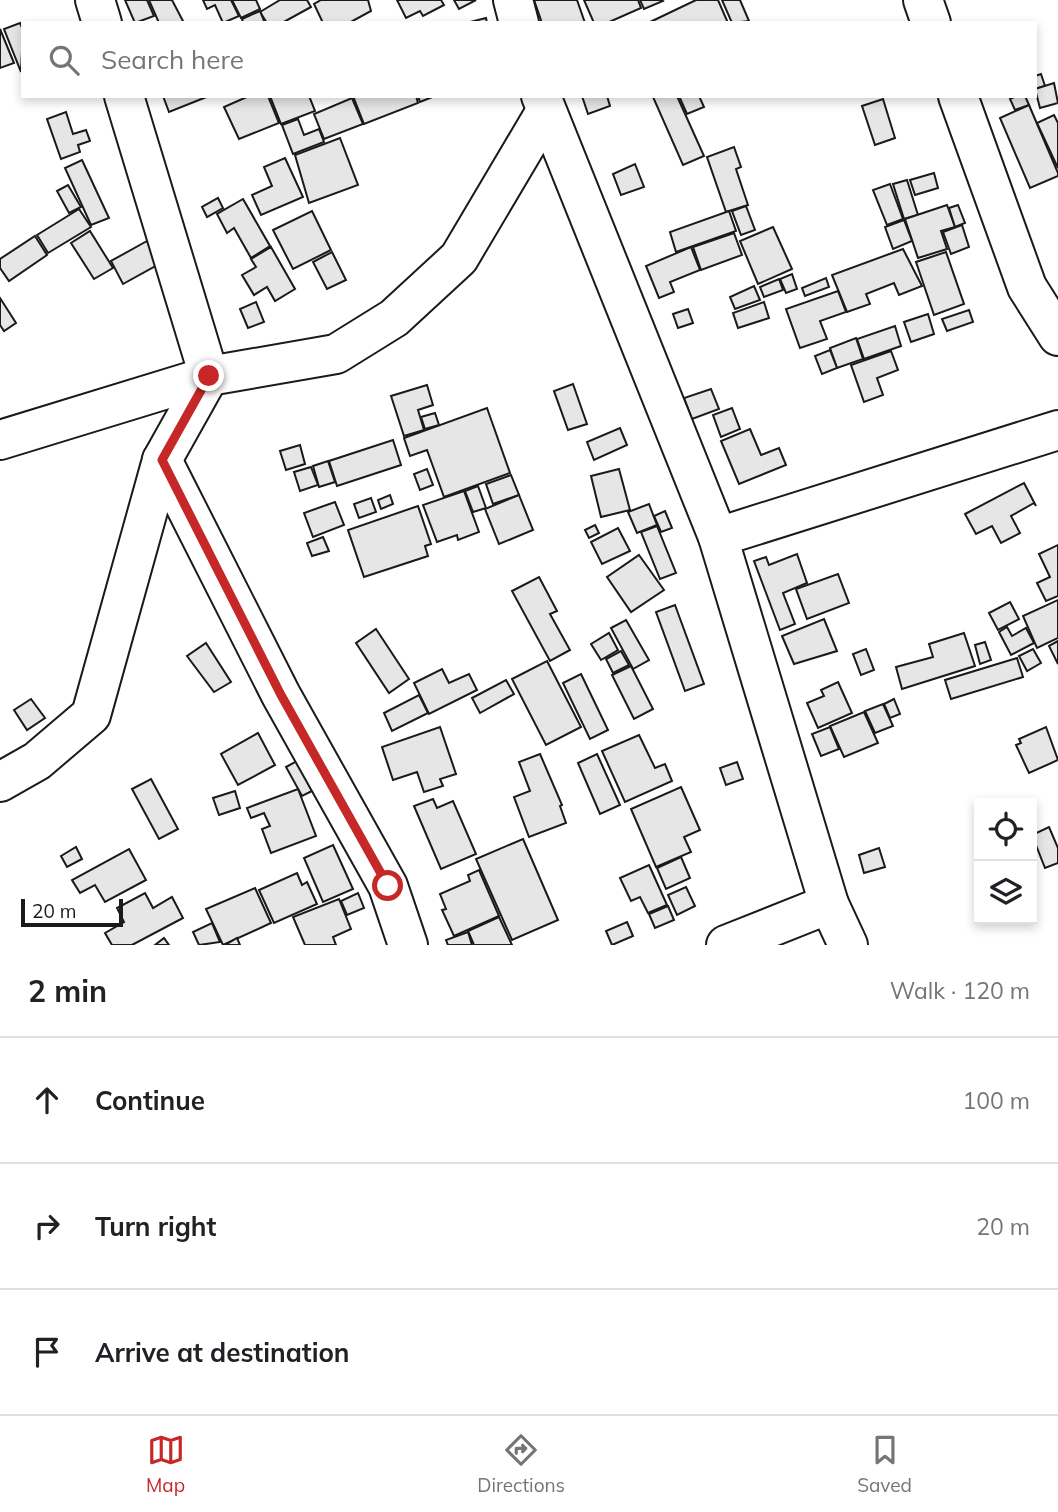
<!DOCTYPE html>
<meta charset="utf-8">
<style>
:root{--surface:#fff;--page:#f2f2f2;--text:#202124;--muted:#757577;--line:#e0e0e0;--accent:#c62828}
body{margin:0;font-family:Mulish,sans-serif;background:var(--page);color:var(--text)}
.controls{position:absolute;right:21px;bottom:21px;display:grid;overflow:hidden;border-radius:0px;box-shadow:0 4px 10px #0003}
.controls button{width:63px;height:63px;display:grid;place-items:center;padding:0;border:0;border-bottom:2px solid var(--line);background:var(--surface);color:var(--text);font:35px sans-serif}
.scale{position:absolute;left:21px;bottom:18px;width:102px;box-sizing:border-box;padding-left:7px;border:4px solid #1a1a1a;border-top:0;font-size:19px;line-height:24px;white-space:nowrap;color:#1a1a1a;-webkit-text-stroke:5px #fff;paint-order:stroke}
.stop{position:absolute;width:21px;height:21px;margin:-16px;border:5px solid #c62828;border-radius:50%;background:#fff}
.stop.end{background:#c62828;border-color:#fff;box-shadow:0 2px 7px #0008}
.list{margin:0;padding:0;list-style:none}
h2{display:flex;justify-content:space-between;align-items:center;height:91px;margin:0;padding:0 28px;font-size:30px}
h2 small{font-size:23px;font-weight:400;color:var(--muted)}
.list li{display:grid;grid-template-columns:46px 1fr auto;gap:21px;align-items:center;box-sizing:border-box;height:126px;padding:0 28px;border-top:2px solid var(--line)}
.list b{display:block;font-size:26px;white-space:nowrap}
.list em{font-size:23px;font-style:normal;color:var(--muted)}
.icon{flex:none;width:38px;height:38px;fill:none;stroke:currentColor;stroke-width:2;stroke-linecap:round;stroke-linejoin:round}
.map{position:relative;flex:none;width:1058px;height:945px;overflow:hidden}
.search{position:absolute;background:var(--surface);box-shadow:0 4px 10px #0003;left:21px;right:21px;top:21px;height:77px;display:flex;align-items:center;gap:18px;box-sizing:border-box;padding:0 24px;border-radius:0px;color:var(--muted);font-size:26px}
.sheet{height:469px;background:var(--surface)}
nav{display:flex;justify-content:space-around;align-items:center;box-sizing:border-box;height:98px;border-top:2px solid var(--line);background:var(--surface);font-size:19px;color:var(--muted)}
nav a{display:grid;justify-items:center;gap:4px}
nav .on{color:var(--accent)}
.map>svg:first-child{display:block}
</style>
<div class="map">
<svg width="1058" height="945" viewBox="0 0 1058 945">
<rect width="100%" height="100%" fill="#fff"/>
<g fill="#e6e6e6" stroke="#1a1a1a" stroke-width="2">
<polygon points="125,0 147,0 154,16 135,23"/>
<polygon points="149,0 172,0 184,23 159,23"/>
<polygon points="203,0 231,0 239,16 223,23 215,5 207,9"/>
<polygon points="232,0 256,0 260,9 241,18"/>
<polygon points="280,0 307,0 311,7 282,23 267,23 260,12"/>
<polygon points="321,0 368,0 371,11 349,23 323,23 314,4"/>
<polygon points="397,0 441,0 444,5 423,16 420,11 406,18"/>
<polygon points="454,0 476,0 459,9"/>
<polygon points="534,0 577,0 585,23 542,23"/>
<polygon points="584,0 638,0 641,8 607,23 594,23"/>
<polygon points="640,0 662,0 663,1 644,9"/>
<polygon points="696,0 718,0 728,23 648,23"/>
<polygon points="722,0 740,0 749,21 732,23"/>
<polygon points="260,11 265,23 243,23 242,19"/>
<polygon points="486,18 487,23 470,23 470,22"/>
<polygon points="20,23 23,30 21,72 4,29"/>
<polygon points="0,29 14,63 0,68"/>
<polygon points="1041,74 1045,86 1035,89 1035,76"/>
<polygon points="1054,83 1058,103 1040,108 1035,89"/>
<polygon points="163,96 209,96 169,112"/>
<polygon points="249,96 268,96 279,123 239,139 224,107"/>
<polygon points="270,96 309,96 315,111 281,124"/>
<polygon points="353,96 416,96 418,103 364,124"/>
<polygon points="418,96 435,96 420,102"/>
<polygon points="582,96 607,96 610,106 588,114"/>
<polygon points="677,96 704,156 683,165 653,97"/>
<polygon points="679,96 699,96 704,107 687,114"/>
<polygon points="1016,96 1025,96 1029,105 1015,110 1010,99"/>
<polygon points="352,98 363,124 324,139 314,114"/>
<polygon points="883,99 895,138 875,145 862,106"/>
<polygon points="1029,105 1058,173 1058,176 1030,188 1000,118"/>
<polygon points="66,112 73,134 86,130 90,141 78,145 80,152 61,159 47,119"/>
<polygon points="1054,115 1058,123 1058,168 1037,123"/>
<polygon points="298,119 304,135 319,129 324,142 293,154 282,125"/>
<polygon points="340,138 358,185 309,203 295,155"/>
<polygon points="734,147 741,167 736,169 748,205 726,212 707,157"/>
<polygon points="285,158 303,197 261,215 252,195 272,186 264,167"/>
<polygon points="82,160 109,218 91,225 65,168"/>
<polygon points="635,164 644,187 621,195 613,174"/>
<polygon points="934,173 938,188 915,195 910,180"/>
<polygon points="907,180 918,215 904,219 893,184"/>
<polygon points="890,184 903,219 887,225 873,190"/>
<polygon points="68,185 81,207 69,213 57,191"/>
<polygon points="218,198 223,208 207,217 202,207"/>
<polygon points="243,199 270,246 251,258 234,228 227,233 217,214"/>
<polygon points="947,205 955,227 941,231 947,249 918,258 905,219"/>
<polygon points="958,205 965,223 955,227 949,208"/>
<polygon points="746,206 755,230 741,235 732,211"/>
<polygon points="79,209 91,227 48,253 37,235"/>
<polygon points="312,211 331,250 293,269 273,230"/>
<polygon points="729,211 736,231 676,252 670,232"/>
<polygon points="904,220 912,241 893,249 885,227"/>
<polygon points="962,225 969,247 951,254 943,232"/>
<polygon points="773,227 792,269 758,284 740,241"/>
<polygon points="90,231 113,268 94,279 71,243"/>
<polygon points="734,233 742,255 701,270 693,247"/>
<polygon points="35,236 47,255 9,281 0,268 0,259"/>
<polygon points="147,241 159,264 123,284 111,261"/>
<polygon points="271,247 295,289 275,301 267,287 254,295 242,275 256,267 251,259"/>
<polygon points="691,247 700,270 670,282 674,292 659,298 646,266"/>
<polygon points="903,249 922,286 899,295 894,283 866,294 870,304 847,312 832,275"/>
<polygon points="332,252 346,280 327,289 313,262"/>
<polygon points="946,252 964,304 934,315 916,262"/>
<polygon points="792,274 797,289 786,293 780,279"/>
<polygon points="826,278 829,287 805,296 802,288"/>
<polygon points="779,279 783,290 764,297 760,287"/>
<polygon points="754,286 760,300 735,309 730,297"/>
<polygon points="838,291 846,312 820,321 827,339 800,348 786,309"/>
<polygon points="0,298 16,323 4,331 0,325"/>
<polygon points="256,302 264,322 248,328 240,309"/>
<polygon points="764,302 769,318 738,328 733,313"/>
<polygon points="688,309 693,323 678,328 673,314"/>
<polygon points="969,310 973,322 947,331 942,319"/>
<polygon points="928,314 934,334 911,342 904,322"/>
<polygon points="895,326 901,346 864,359 857,339"/>
<polygon points="856,338 863,359 837,368 830,348"/>
<polygon points="830,350 837,368 822,374 815,356"/>
<polygon points="891,351 898,370 877,378 883,395 864,402 851,365"/>
<polygon points="573,384 587,424 568,430 554,391"/>
<polygon points="427,385 433,405 418,410 424,430 404,436 391,396"/>
<polygon points="711,389 719,409 692,419 684,398"/>
<polygon points="487,408 510,473 444,497 427,450 410,456 404,438"/>
<polygon points="732,408 740,429 721,437 713,415"/>
<polygon points="435,413 439,425 425,429 421,417"/>
<polygon points="620,428 627,445 594,460 587,442"/>
<polygon points="750,429 761,455 779,448 786,465 739,484 721,441"/>
<polygon points="393,440 401,465 337,486 329,461"/>
<polygon points="300,445 305,464 286,470 280,451"/>
<polygon points="328,461 335,482 319,487 313,466"/>
<polygon points="311,467 318,485 300,491 294,472"/>
<polygon points="427,469 433,485 420,490 414,474"/>
<polygon points="619,469 630,510 601,517 591,476"/>
<polygon points="511,475 519,495 493,504 486,484"/>
<polygon points="1024,483 1036,506 1034,503 1011,516 1020,533 1001,543 992,526 976,534 965,514"/>
<polygon points="478,486 486,508 473,512 465,491"/>
<polygon points="464,491 479,532 458,540 457,535 437,542 423,505"/>
<polygon points="390,495 393,504 381,509 378,500"/>
<polygon points="519,495 533,530 499,544 485,509"/>
<polygon points="371,498 376,512 359,518 354,504"/>
<polygon points="335,502 344,525 313,537 304,513"/>
<polygon points="649,504 657,525 637,533 628,512"/>
<polygon points="418,506 431,544 425,546 428,556 364,577 348,530"/>
<polygon points="665,511 672,528 661,532 654,516"/>
<polygon points="595,525 599,533 589,538 585,530"/>
<polygon points="657,526 676,573 660,579 641,532"/>
<polygon points="618,528 630,551 602,564 591,542"/>
<polygon points="323,537 329,551 312,556 307,543"/>
<polygon points="1058,545 1058,596 1046,601 1037,583 1050,577 1039,554"/>
<polygon points="797,554 807,583 783,593 795,624 780,630 754,561 766,557 769,565"/>
<polygon points="639,555 664,590 631,612 607,577"/>
<polygon points="838,574 849,603 807,619 796,589"/>
<polygon points="539,577 557,611 550,614 570,650 550,661 512,591"/>
<polygon points="1058,600 1058,638 1037,648 1023,616"/>
<polygon points="1010,602 1019,619 998,630 989,613"/>
<polygon points="675,605 704,684 685,691 656,612"/>
<polygon points="824,619 837,651 794,664 782,636"/>
<polygon points="626,620 649,660 633,669 611,628"/>
<polygon points="1007,627 1012,636 1026,628 1034,643 1011,655 999,632"/>
<polygon points="376,629 409,679 389,693 356,643"/>
<polygon points="609,633 618,650 601,660 591,644"/>
<polygon points="964,633 975,666 902,689 896,667 933,657 929,644"/>
<polygon points="1058,641 1058,664 1049,646"/>
<polygon points="985,642 991,660 980,664 975,645"/>
<polygon points="206,643 231,682 214,692 187,656"/>
<polygon points="866,649 874,670 861,675 853,654"/>
<polygon points="1033,649 1041,663 1027,671 1019,656"/>
<polygon points="621,651 629,665 613,673 606,659"/>
<polygon points="1017,658 1023,677 951,699 945,680"/>
<polygon points="547,661 581,727 546,745 512,679"/>
<polygon points="631,666 653,709 634,719 612,675"/>
<polygon points="442,669 449,683 469,674 477,690 429,714 414,683"/>
<polygon points="581,674 608,730 590,739 563,683"/>
<polygon points="506,680 514,694 480,713 472,698"/>
<polygon points="838,682 852,713 818,728 807,703 824,696 821,690"/>
<polygon points="419,695 428,713 392,731 384,713"/>
<polygon points="31,699 45,718 27,730 14,710"/>
<polygon points="894,699 900,714 890,718 884,704"/>
<polygon points="883,704 893,726 875,733 865,711"/>
<polygon points="864,712 878,743 844,757 830,726"/>
<polygon points="440,727 456,774 440,779 443,786 424,792 417,772 393,780 382,747"/>
<polygon points="830,727 839,749 821,756 812,734"/>
<polygon points="1046,727 1058,760 1029,773 1016,745 1021,743 1019,739"/>
<polygon points="258,733 275,765 238,785 221,754"/>
<polygon points="639,735 655,768 665,764 672,781 625,802 602,751"/>
<polygon points="540,754 562,805 560,806 566,823 529,837 514,797 530,791 519,762"/>
<polygon points="597,754 620,805 600,814 578,763"/>
<polygon points="297,761 312,791 302,796 286,767"/>
<polygon points="737,762 743,779 726,785 720,768"/>
<polygon points="151,779 178,829 159,839 132,789"/>
<polygon points="681,787 700,830 684,837 691,852 656,867 631,809"/>
<polygon points="298,789 316,836 271,853 262,829 270,826 264,813 251,818 247,808"/>
<polygon points="235,791 240,808 219,815 213,798"/>
<polygon points="433,799 437,808 453,801 476,854 441,869 414,806"/>
<polygon points="1049,827 1058,848 1058,863 1045,868 1032,835"/>
<polygon points="523,839 558,920 512,940 476,859"/>
<polygon points="333,845 353,889 323,902 304,858"/>
<polygon points="76,847 82,859 67,867 61,856"/>
<polygon points="879,848 885,867 864,873 859,855"/>
<polygon points="129,849 146,880 105,902 95,885 80,893 72,880"/>
<polygon points="681,857 690,878 666,889 657,868"/>
<polygon points="649,865 667,905 648,913 640,897 631,901 620,878"/>
<polygon points="479,870 499,916 454,936 442,910 446,909 440,894 470,881 468,875"/>
<polygon points="297,873 302,885 307,882 317,904 274,923 259,890"/>
<polygon points="686,887 695,906 677,915 668,895"/>
<polygon points="255,888 271,923 223,945 206,909"/>
<polygon points="145,893 153,908 172,897 183,918 132,945 112,945 105,933 124,922 117,908"/>
<polygon points="358,893 364,908 347,915 341,901"/>
<polygon points="339,899 351,929 333,937 336,945 305,945 293,917"/>
<polygon points="668,906 674,920 655,928 649,914"/>
<polygon points="499,917 512,945 474,945 468,931"/>
<polygon points="627,922 633,936 612,945 606,931"/>
<polygon points="212,923 220,942 199,945 193,932"/>
<polygon points="468,932 472,945 448,945 446,940"/>
<polygon points="164,938 169,945 155,945"/>
<polygon points="237,938 240,945 225,945"/>
</g>
<g fill="none" stroke-linecap="round" stroke-linejoin="round">
<g stroke="#1a1a1a" stroke-width="42">
<g id="minor">
<polyline points="95,0 102,23"/>
<polyline points="513,0 519,23"/>
<polyline points="923,0 931,23"/>
<polyline points="541,96 718,537 829,904 848,945"/>
<polyline points="958,96 1027,287 1058,336"/>
<polyline points="0,440 209,376 336,354 394,318 459,258 546,111"/>
<polyline points="162,460 281,695 388,886 408,945"/>
<polyline points="718,537 1058,430"/>
<polyline points="0,782 37,761 91,715 162,460 209,376 124,96"/>
<polyline points="726,945 829,904"/>
</g>
</g>
<use href="#minor" stroke="#fff" stroke-width="38"/>
</g>
<g fill="none" stroke-linecap="round" stroke-linejoin="round">
<polyline stroke="#c62828" stroke-width="9" points="209,376 162,460 281,695 388,886"/>
</g>
</svg>
<div class="controls">
<button><svg class="icon" aria-label="locate" viewBox="0 0 24 24"><circle cx="12" cy="12" r="6"/><path d="M12 2v4M12 18v4M2 12h4M18 12h4"/></svg></button>
<button><svg class="icon" aria-label="layers" viewBox="0 0 24 24"><path d="M12 4l9 5-9 5-9-5zM3 14l9 5 9-5"/></svg></button>
</div>
<div class="scale">20 m</div>
<div class="stop" style="left:388px;top:886px"></div>
<div class="stop end" style="left:209px;top:376px"></div>
<div class="search"><svg class="icon" aria-label="search" viewBox="0 0 24 24"><circle cx="10" cy="10" r="6"/><path d="M15 15l6 6"/></svg>Search here</div>
</div>
<section class="sheet">
<h2>2 min<small>Walk · 120 m</small></h2>
<ul class="list">
<li><svg class="icon" aria-label="ahead" viewBox="0 0 24 24"><path d="M12 20V5M6 11l6-6 6 6"/></svg><div><b>Continue</b></div><em>100 m</em></li>
<li><svg class="icon" aria-label="right" viewBox="0 0 24 24"><path d="M7 20v-9h11M14 6l5 5-5 5"/></svg><div><b>Turn right</b></div><em>20 m</em></li>
<li><svg class="icon" aria-label="arrive" viewBox="0 0 24 24"><path d="M6 21V4h12l-3 4 3 4H6"/></svg><div><b>Arrive at destination</b></div></li>
</ul>
</section>
<nav>
<a class="on"><svg class="icon" aria-label="map" viewBox="0 0 24 24"><path d="M3 6l6-2 6 2 6-2v14l-6 2-6-2-6 2zM9 4v14M15 6v14"/></svg>Map</a>
<a><svg class="icon" aria-label="directions" viewBox="0 0 24 24"><path d="M12 3l9 9-9 9-9-9zM9 14v-3h6M13 9l2 2-2 2"/></svg>Directions</a>
<a><svg class="icon" aria-label="saved" viewBox="0 0 24 24"><path d="M7 4h10v16l-5-4-5 4z"/></svg>Saved</a>
</nav>
